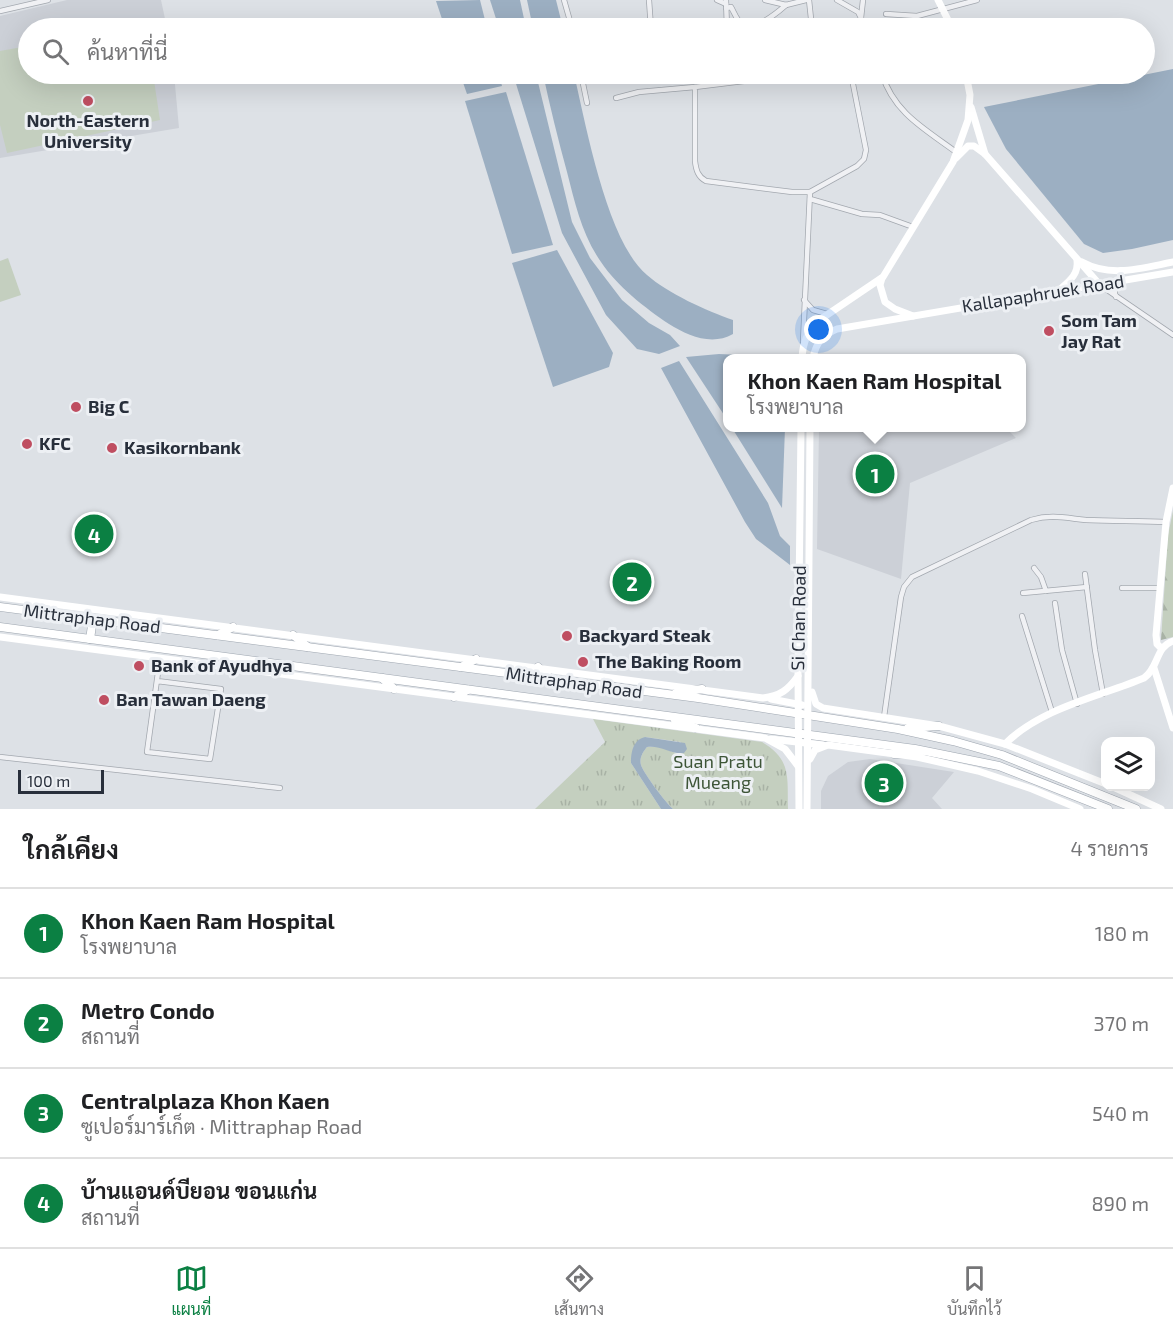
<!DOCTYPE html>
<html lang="th">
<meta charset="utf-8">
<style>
:root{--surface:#fff;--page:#f2f2f2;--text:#202124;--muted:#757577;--line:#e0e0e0;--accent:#0b8043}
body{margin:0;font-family:"Exo 2",Sarabun,sans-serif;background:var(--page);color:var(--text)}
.controls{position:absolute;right:18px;bottom:18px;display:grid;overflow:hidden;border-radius:12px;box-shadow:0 6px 24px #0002}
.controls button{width:54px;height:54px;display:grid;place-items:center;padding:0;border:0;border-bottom:2px solid var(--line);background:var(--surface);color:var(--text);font:30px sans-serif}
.scale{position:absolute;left:18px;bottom:15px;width:86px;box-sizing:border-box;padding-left:6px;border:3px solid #282f3b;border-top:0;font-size:16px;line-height:21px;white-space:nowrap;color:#282f3b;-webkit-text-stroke:4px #edf0f4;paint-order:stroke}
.you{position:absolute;left:819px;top:330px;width:21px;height:21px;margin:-15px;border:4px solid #fff;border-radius:50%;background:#1a73e8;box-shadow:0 0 0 9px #1a73e833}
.badge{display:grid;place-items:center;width:39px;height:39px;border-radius:50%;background:var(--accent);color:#fff;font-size:20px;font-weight:700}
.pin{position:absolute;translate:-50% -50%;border:3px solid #fff;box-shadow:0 2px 6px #0006}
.popup{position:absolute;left:723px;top:354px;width:303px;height:78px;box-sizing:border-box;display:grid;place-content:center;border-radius:12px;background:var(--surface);filter:drop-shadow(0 2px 4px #0005);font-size:20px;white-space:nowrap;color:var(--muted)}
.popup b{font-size:22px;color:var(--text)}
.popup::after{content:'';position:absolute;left:50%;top:100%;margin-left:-12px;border:12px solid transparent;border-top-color:var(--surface)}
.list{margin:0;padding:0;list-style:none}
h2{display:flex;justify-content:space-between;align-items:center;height:78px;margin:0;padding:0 24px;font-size:26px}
h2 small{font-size:20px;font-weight:400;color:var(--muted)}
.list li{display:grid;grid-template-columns:39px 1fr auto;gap:18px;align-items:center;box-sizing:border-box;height:90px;padding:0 24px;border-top:2px solid var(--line)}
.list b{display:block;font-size:22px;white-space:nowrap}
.list p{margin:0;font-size:20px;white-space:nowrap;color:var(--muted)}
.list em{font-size:20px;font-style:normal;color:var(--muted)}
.icon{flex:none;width:33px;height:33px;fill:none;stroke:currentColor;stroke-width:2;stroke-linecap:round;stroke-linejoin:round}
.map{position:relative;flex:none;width:1173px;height:809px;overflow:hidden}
.search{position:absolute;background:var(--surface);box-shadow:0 6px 24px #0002;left:18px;right:18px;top:18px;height:66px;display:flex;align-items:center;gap:15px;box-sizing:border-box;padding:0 21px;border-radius:33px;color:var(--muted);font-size:22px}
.sheet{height:438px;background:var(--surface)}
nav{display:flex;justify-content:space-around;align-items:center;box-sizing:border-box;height:84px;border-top:2px solid var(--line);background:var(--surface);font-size:16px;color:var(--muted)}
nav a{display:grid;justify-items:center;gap:3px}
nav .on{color:var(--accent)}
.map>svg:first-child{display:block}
</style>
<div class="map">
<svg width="1173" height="809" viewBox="0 0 1173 809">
<defs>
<pattern id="grass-tufts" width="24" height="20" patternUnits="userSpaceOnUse" patternTransform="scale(1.5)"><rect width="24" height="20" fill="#c4cfbf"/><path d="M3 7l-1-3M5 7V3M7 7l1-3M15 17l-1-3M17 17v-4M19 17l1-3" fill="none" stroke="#a8b2a5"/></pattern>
<pattern id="forest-firs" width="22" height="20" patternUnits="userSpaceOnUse" patternTransform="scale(1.5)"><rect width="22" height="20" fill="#c4cfbf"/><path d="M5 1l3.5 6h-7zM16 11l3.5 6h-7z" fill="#a8b2a5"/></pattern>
</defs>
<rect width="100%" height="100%" fill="#dde1e6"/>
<g fill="#ccd0d7">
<polygon points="67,0 161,0 167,28 28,28 28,74 174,74 179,128 0,158 0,16"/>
<polygon points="819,428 1006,428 1016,438 910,483 901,579 817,549"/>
<polygon points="870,759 954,772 932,798 942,809 821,809 821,791 828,776 848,762"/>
</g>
<path fill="url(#grass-tufts)" d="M593,719L762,742C792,760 787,777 788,809H673C666,803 644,774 641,765C639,758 643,752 647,747H661L678,754L681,742L645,737L631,763L661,809H535L605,742Z"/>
<polygon fill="url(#forest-firs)" points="1173,511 1173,637 1161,640 1168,535"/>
<g fill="#c4cfbf">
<polygon points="28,46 28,74 153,74 160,120 7,153 0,125 0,51"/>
<polygon points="8,258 21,295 0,302 0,261"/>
</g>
<g fill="#9cafc2">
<polygon points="480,0 487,28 445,28 436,1"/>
<polygon points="490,0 520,0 526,28 499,28"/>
<polygon points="527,0 556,0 563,28 533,28"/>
<polygon points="1173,69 1173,240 1132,249 1103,253 1084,244 1006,149 984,107"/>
<polygon points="460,74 499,74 502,86 467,94"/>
<polygon points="513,74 536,74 572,222 590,258 622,300 649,323 670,335 680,346 659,354 637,349 606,315 562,233"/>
<path d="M543,74H574C586,125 607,242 647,275C667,293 707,311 733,320V334C712,346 688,336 669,324C645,308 617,286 601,262C582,235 575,203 567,172C558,139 550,107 543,74Z"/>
<polygon points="506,92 553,245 512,254 465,101"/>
<polygon points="557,250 613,353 609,367 553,387 512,263"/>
<polygon points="719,354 788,357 788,358 728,358 728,421 686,357"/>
<polygon points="679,361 768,503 780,536 790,546 790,565 756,539 745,522 661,368"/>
<polygon points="732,428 785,428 782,508"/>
<path d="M645,737L685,743L687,749L684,753C672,755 661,745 647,747C643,752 639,758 641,765C644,774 666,803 673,809H661L631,763C631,752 633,740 645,737Z"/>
</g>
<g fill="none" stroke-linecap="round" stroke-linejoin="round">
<g stroke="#a3a8af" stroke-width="6">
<g id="street">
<polyline points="564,0 572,28"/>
<polyline points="649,0 651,28"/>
<polyline points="717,0 726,4"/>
<polyline points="726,0 727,28"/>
<polyline points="765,0 786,5 806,0"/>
<polyline points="809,0 812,28"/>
<polyline points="837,0 858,12 861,18"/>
<polyline points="863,0 861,18 865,28"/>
<path d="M726,8L731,7C734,12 737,21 742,24C754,32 777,13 786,5"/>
<polyline points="0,11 48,0"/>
<polyline points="886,14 917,16 977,0"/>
<polyline points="571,24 599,28"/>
<polyline points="581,74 587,103"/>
<path d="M773,74L752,80L695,87V161C696,170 698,177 706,181L792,192H810L857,166L864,159L866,150L851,74"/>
<path d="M882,74C894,113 925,129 956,152"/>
<polyline points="616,98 639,92 695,87"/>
<polyline points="810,199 862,214 880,215 913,227"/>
<polyline points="1100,285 1173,335"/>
<path d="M1116,297C1113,289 1116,287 1121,281"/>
<polyline points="804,300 813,310 827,314"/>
<polyline points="803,342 810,192"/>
<polyline points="1034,568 1041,577 1046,591"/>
<polyline points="1085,574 1095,650 1103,694"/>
<polyline points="1122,588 1160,588"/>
<polyline points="1023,593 1087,587"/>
<polyline points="1055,603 1062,650 1077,704"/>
<polyline points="1022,616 1052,712"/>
<polyline points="157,681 221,689 210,759 147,752 160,658"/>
<path d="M884,717L901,597L904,587L912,577L1031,520C1051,514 1066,518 1086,520C1113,521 1139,521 1166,522"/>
<polyline points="0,757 280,788"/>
</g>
</g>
<g stroke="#9ea6b0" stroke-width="9">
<g id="primary">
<polyline points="0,607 698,698 898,729 953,741 1002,755 1136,809"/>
<polyline points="0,627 915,749 999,766 1108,809"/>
<polyline points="218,635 233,627"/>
<polyline points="293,635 308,647"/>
<polyline points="90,639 93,619"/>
<polyline points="461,667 476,659"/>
<polyline points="538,667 550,678"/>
<polyline points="382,678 394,689"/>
<polyline points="676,693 702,689"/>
<polyline points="454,697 468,690"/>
<polyline points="675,720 696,728"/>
<polyline points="908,728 939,726"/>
<polyline points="894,754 920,753"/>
</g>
</g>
<use href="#street" stroke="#f0f1f4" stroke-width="4.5"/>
<g stroke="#fff" stroke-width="7">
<polyline points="938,0 952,28"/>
<polyline points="971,107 985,154"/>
<polyline points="956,158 968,146 974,146 985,154 1100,285"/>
<path d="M1082,262C1111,278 1142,268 1173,262"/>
<polyline points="882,278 880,285 885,302 895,309 913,316"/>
<path d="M1058,291C1068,282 1079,275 1077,260"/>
<path d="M802,358C803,342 807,333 818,321L883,277L953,162L968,120L970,95L966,74"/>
<path d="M813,358C816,343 822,335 837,329L1173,272"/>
<path d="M0,597L763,698C780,696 788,690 798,676"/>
<polyline points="0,637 765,738 785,749 798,766"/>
<polyline points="1161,648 1157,644 1156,635 1166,522 1173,488"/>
<polyline points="1154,668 1173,728"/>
<polyline points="812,692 816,704 823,708 939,726 1005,744 1106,784"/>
<polyline points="771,699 802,705"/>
<polyline points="771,739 823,745"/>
<path d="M1005,744C1041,708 1098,697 1144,678C1159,668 1155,647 1173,641"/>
<polyline points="810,759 815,750 828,745 917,757 978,771 1032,789 1080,809"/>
<polyline points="1111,786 1161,809"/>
<polyline points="799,809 798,676 801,428"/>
<polyline points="807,809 810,428"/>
</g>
<use href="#primary" stroke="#fff" stroke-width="8"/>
</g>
<g fill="#bf4e61" stroke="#edf0f4" stroke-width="2">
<circle cx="88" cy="101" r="6"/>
<circle cx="1049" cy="331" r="6"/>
<circle cx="76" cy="407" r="6"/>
<circle cx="27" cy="444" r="6"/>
<circle cx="112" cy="448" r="6"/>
<circle cx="567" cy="636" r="6"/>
<circle cx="583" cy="662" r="6"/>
<circle cx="139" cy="666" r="6"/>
<circle cx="104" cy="700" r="6"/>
</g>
<g text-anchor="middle" stroke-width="6" stroke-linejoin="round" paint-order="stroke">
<g font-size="18" font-weight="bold" fill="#282f3b" stroke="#edf0f4" text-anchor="start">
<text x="88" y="127" text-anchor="middle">North-Eastern<tspan x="88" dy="21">University</tspan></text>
<text x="1061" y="327">Som Tam<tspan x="1061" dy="21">Jay Rat</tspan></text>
<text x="88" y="413">Big C</text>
<text x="39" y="450">KFC</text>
<text x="124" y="454">Kasikornbank</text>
<text x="579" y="642">Backyard Steak</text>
<text x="595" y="668">The Baking Room</text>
<text x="151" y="672">Bank of Ayudhya</text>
<text x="116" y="706">Ban Tawan Daeng</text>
</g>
<g font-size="18" fill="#282f3b" stroke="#edf0f4">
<text transform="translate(1043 294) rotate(-9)" y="6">Kallapaphruek Road</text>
<text transform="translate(799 618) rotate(-89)" y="6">Si Chan Road</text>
<text transform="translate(92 619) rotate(7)" y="6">Mittraphap Road</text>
<text transform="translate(574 683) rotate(8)" y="6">Mittraphap Road</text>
</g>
<g font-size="18" fill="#3d5537" stroke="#edf0f4">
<text x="718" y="768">Suan Pratu<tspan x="718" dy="21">Mueang</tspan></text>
</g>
</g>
</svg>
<div class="controls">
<button><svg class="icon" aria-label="layers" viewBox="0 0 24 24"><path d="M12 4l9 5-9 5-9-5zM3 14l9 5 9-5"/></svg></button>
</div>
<div class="scale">100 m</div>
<div class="you"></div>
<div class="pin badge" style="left:875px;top:474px">1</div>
<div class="popup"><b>Khon Kaen Ram Hospital</b>โรงพยาบาล</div>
<div class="pin badge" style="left:632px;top:582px">2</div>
<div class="pin badge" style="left:884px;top:783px">3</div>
<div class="pin badge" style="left:94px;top:534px">4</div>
<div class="search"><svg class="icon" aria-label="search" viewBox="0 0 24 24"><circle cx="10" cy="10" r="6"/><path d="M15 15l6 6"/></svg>ค้นหาที่นี่</div>
</div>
<section class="sheet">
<h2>ใกล้เคียง<small>4 รายการ</small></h2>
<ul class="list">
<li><span class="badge">1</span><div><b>Khon Kaen Ram Hospital</b><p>โรงพยาบาล</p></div><em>180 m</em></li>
<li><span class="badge">2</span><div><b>Metro Condo</b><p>สถานที่</p></div><em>370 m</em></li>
<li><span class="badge">3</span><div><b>Centralplaza Khon Kaen</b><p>ซูเปอร์มาร์เก็ต · Mittraphap Road</p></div><em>540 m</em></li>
<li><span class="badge">4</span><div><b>บ้านแอนด์บียอน ขอนแก่น</b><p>สถานที่</p></div><em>890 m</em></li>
</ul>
</section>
<nav>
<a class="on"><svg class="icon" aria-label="map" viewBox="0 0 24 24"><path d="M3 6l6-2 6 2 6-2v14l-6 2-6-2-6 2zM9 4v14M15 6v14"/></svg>แผนที่</a>
<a><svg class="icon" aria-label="directions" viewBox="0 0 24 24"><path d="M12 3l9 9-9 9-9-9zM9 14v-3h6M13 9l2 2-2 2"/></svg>เส้นทาง</a>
<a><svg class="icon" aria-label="saved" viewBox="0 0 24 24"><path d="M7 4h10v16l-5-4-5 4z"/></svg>บันทึกไว้</a>
</nav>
